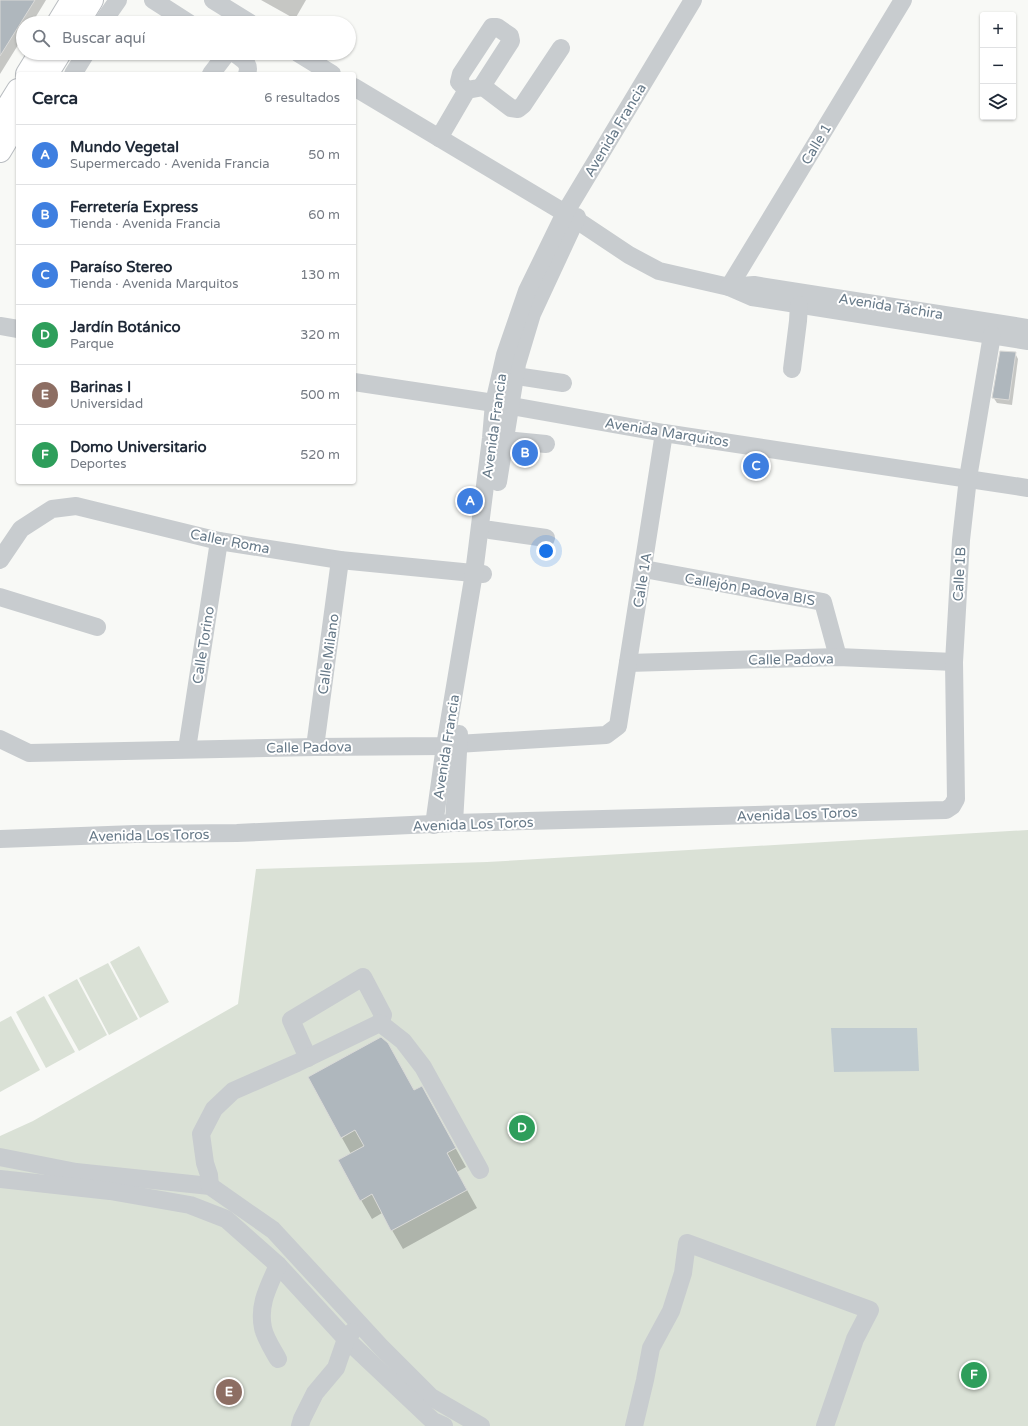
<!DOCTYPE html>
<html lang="es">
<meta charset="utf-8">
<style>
:root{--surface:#fff;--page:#f6f6f7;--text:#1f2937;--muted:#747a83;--line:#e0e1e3;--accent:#ee5221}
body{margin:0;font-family:"Varela Round",sans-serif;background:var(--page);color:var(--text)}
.controls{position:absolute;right:12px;top:12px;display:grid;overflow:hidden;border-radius:4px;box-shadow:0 1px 3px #0004}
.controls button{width:36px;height:36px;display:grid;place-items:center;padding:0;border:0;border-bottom:1px solid var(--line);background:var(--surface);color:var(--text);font:20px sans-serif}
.you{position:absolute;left:546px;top:551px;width:14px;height:14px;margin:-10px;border:3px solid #fff;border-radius:50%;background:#1a73e8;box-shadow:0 0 0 6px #1a73e833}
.badge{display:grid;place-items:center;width:26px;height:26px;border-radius:50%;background:var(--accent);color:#fff;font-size:13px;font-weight:700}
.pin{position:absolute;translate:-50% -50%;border:2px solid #fff;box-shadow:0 1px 4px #0006}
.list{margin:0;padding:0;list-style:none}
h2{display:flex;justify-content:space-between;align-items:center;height:52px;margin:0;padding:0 16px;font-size:17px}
h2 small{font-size:13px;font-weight:400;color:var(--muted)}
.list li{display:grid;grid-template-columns:26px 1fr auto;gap:12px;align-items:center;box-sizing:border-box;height:60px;padding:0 16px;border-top:1px solid var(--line)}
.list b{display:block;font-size:15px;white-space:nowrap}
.list p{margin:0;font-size:13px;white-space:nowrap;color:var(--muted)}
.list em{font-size:13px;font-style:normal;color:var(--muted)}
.icon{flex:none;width:22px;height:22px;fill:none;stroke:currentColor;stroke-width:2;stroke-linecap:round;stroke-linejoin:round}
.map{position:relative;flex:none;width:1028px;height:1426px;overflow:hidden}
.search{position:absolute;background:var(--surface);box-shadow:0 1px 3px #0004;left:16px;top:16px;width:340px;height:44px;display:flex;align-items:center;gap:10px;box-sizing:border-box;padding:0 14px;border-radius:22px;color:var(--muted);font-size:15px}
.panel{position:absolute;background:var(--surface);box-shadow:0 1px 3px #0004;left:16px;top:72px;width:340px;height:412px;border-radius:4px}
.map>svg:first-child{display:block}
</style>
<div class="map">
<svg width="1028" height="1426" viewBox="0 0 1028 1426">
<rect width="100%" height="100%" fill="#f8f9f6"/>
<g fill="#dae1d6">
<polygon points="1028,830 1028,1426 0,1426 0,1136 33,1121 238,1004 256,869 487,862"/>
<polygon points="139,946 169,1002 140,1018 110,962"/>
<polygon points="108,963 138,1019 109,1035 79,978"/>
<polygon points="77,979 107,1035 79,1051 48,995"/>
<polygon points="44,996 75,1052 46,1068 16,1012"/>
<polygon points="11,1016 40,1070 0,1092 0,1022"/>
</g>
<polygon fill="#c0cbd0" points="831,1028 917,1028 919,1071 834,1072"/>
<g fill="#0003">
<polygon points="0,0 46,0 32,23 23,23 23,37 0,74"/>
<polygon points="261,0 306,0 295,19"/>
<polygon points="1015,353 1018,359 1012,405 997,403 993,397"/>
<polygon points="414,1091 432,1106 466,1167 457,1172 477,1208 403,1249 382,1213 372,1219 361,1200 351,1154 342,1138"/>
</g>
<g fill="#afb7bd" stroke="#dadad8">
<polygon points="0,0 35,0 0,56"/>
<polygon points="1000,351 1016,352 1009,400 992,398"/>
<polygon points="381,1037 388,1043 414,1090 422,1086 456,1148 447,1153 467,1190 391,1231 372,1194 360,1201 338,1160 364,1146 355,1130 341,1138 308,1077"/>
</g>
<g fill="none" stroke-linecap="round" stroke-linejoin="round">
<g stroke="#b9bdc1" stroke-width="24">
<g id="major">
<polyline points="58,23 72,0"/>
<polyline points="78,23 92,0"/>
<polyline points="27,74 40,53"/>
<polyline points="47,74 60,53"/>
<polyline points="0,119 18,90"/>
<polyline points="0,151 18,121"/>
</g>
</g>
<g stroke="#c8cccf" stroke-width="18">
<polyline points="153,0 189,23"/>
<polyline points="213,0 250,23"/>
<polyline points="102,23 118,0"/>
<polygon points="492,27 497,27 510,36 511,41 482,86 478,88 467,90 459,82 461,74"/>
<path d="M234,53C242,59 251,63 247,74"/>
<polyline points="298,53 332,74"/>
<polyline points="73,74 86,53"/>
<polyline points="211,74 227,53"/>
<polyline points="482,86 511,108 518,109 523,105 561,48"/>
<polyline points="354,87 575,219 629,255 659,271 729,287 903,0"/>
<polyline points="439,138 467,90"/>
<polyline points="0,326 18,329"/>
<polyline points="1028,328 754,285 729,287 752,297 1028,341"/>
<polyline points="792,369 798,321 799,305"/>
<polyline points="503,374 563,383"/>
<polyline points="354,382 494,403 664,433 1028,488"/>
<polyline points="504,440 546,444"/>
<polyline points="498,482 517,364 532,314 577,217"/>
<polyline points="490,530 546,538"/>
<polyline points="0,560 21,529 52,509 76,506 219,541 340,560 483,574"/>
<polyline points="644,569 823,602 838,657"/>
<polyline points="0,597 97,627"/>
<polyline points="628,663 838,657 954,662"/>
<polyline points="0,739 29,753 315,747 445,746 457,744 606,735 618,726 664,433"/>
<polyline points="315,747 340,560"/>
<polyline points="187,749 219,541"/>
<polyline points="454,823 459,734"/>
<polyline points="434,825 445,746 474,573 491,438 494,403 505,355 527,291 565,213 693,0"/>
<polyline points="0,839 135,834 237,833 454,823 946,810 952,806 956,799 954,662 961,540 968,478 992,335"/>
<polyline points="308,1058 291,1020 363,977 383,1015 380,1023"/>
<polyline points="0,1157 76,1172 210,1186 273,1230 381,1347 431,1397 481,1426"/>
<polyline points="0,1179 110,1191 190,1205 226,1219 278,1265 346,1339 433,1421 444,1426"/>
<polyline points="210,1186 209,1175 205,1163 201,1134 214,1109 233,1091 297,1063 380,1023 403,1041 423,1067 480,1170"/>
<path d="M278,1265C269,1286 258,1304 263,1328C265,1338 273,1350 278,1359"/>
<polyline points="300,1426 302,1419 315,1393 336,1368 346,1339 352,1332"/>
<polyline points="634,1426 645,1380 651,1348 671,1311 683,1273 687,1243 870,1310 855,1339 825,1426"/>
</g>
<use href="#major" stroke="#fff" stroke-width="22"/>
</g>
<g text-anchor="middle" stroke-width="4" stroke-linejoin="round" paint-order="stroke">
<g font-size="14" fill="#667988" stroke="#fff">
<text transform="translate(615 130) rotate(-59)" y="5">Avenida Francia</text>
<text transform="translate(816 144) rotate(-59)" y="5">Calle 1</text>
<text transform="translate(891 306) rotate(9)" y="5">Avenida Táchira</text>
<text transform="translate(494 426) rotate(-82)" y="5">Avenida Francia</text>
<text transform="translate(667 432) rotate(9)" y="5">Avenida Marquitos</text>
<text transform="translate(230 541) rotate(11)" y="5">Caller Roma</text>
<text transform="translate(959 574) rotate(-87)" y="5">Calle 1B</text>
<text transform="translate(642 580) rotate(-81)" y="5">Calle 1A</text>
<text transform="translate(750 589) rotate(10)" y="5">Callejón Padova BIS</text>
<text transform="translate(203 645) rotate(-81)" y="5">Calle Torino</text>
<text transform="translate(328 654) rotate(-82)" y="5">Calle Milano</text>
<text transform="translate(791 659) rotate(-1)" y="5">Calle Padova</text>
<text transform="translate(309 747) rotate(-1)" y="5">Calle Padova</text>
<text transform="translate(446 747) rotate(-81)" y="5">Avenida Francia</text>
<text transform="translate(797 814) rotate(-2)" y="5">Avenida Los Toros</text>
<text transform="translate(473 824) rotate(-2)" y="5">Avenida Los Toros</text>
<text transform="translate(149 835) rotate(-1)" y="5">Avenida Los Toros</text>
</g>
</g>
</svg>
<div class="controls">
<button>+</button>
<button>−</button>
<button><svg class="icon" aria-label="layers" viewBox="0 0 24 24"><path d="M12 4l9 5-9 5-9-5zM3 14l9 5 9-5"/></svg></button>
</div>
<div class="you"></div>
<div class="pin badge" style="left:470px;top:501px;background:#3f7fe0">A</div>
<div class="pin badge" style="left:525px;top:453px;background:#3f7fe0">B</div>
<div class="pin badge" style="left:756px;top:466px;background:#3f7fe0">C</div>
<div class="pin badge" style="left:522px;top:1128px;background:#2e9e5b">D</div>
<div class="pin badge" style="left:229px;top:1392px;background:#8d6e63">E</div>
<div class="pin badge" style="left:974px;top:1375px;background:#2e9e5b">F</div>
<div class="search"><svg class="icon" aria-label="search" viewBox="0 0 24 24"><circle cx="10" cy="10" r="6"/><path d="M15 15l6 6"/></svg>Buscar aquí</div>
<section class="panel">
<h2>Cerca<small>6 resultados</small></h2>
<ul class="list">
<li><span class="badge" style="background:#3f7fe0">A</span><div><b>Mundo Vegetal</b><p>Supermercado · Avenida Francia</p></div><em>50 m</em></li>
<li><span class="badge" style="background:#3f7fe0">B</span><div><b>Ferretería Express</b><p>Tienda · Avenida Francia</p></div><em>60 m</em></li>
<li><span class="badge" style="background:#3f7fe0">C</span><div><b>Paraíso Stereo</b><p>Tienda · Avenida Marquitos</p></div><em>130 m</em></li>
<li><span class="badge" style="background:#2e9e5b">D</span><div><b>Jardín Botánico</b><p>Parque</p></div><em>320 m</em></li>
<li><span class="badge" style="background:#8d6e63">E</span><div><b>Barinas I</b><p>Universidad</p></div><em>500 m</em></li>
<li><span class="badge" style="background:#2e9e5b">F</span><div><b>Domo Universitario</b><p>Deportes</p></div><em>520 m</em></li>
</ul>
</section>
</div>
